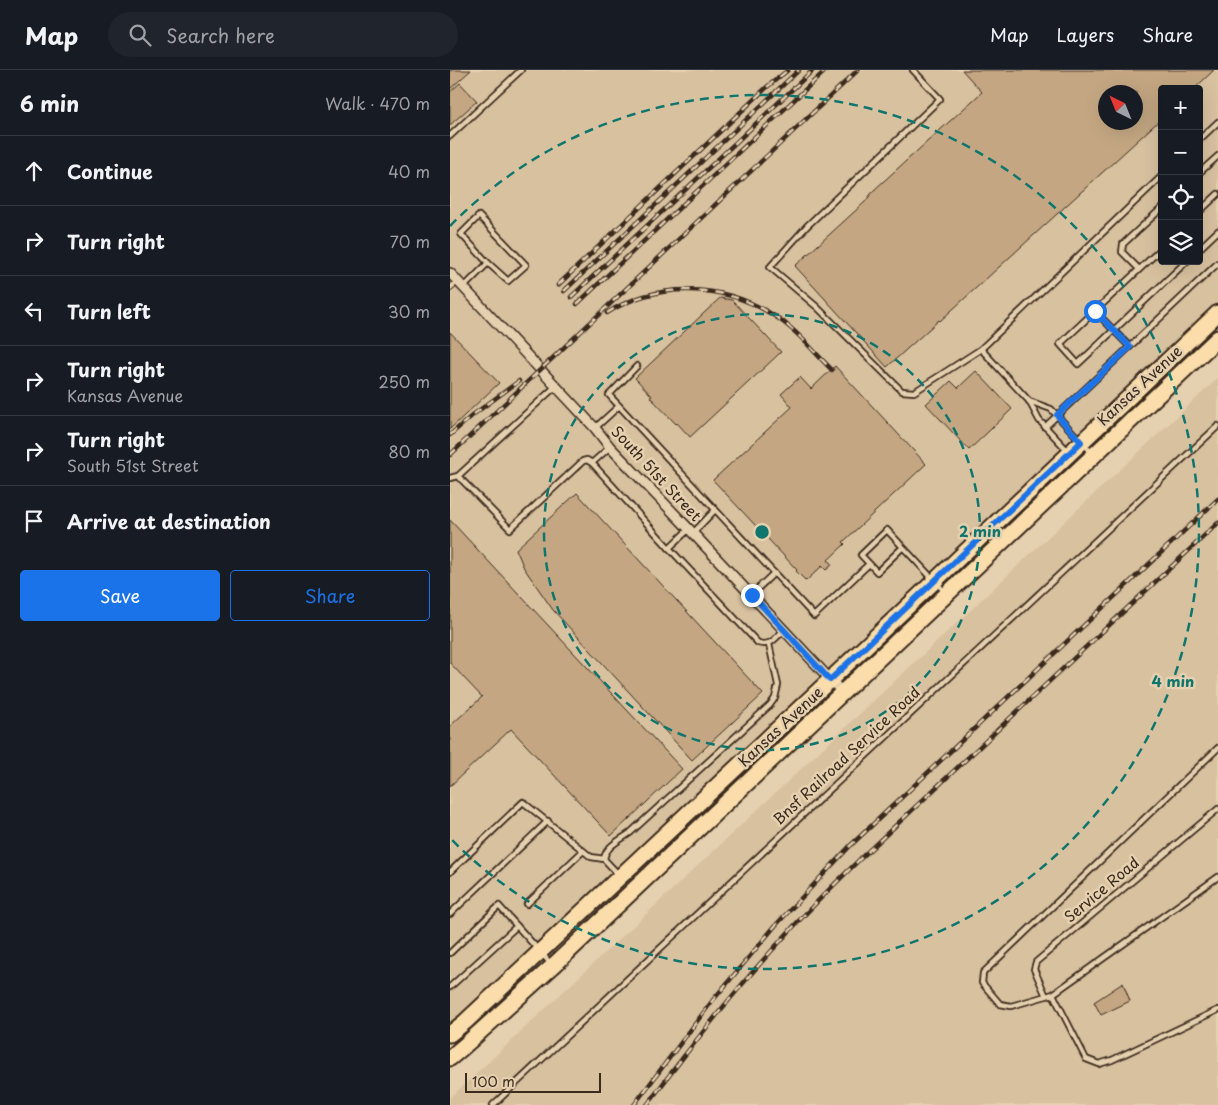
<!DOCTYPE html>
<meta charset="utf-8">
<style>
:root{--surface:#171b24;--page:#20242c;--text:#f1f3f6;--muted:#9ea1a6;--line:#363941;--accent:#1a73e8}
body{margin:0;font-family:"Playpen Sans",sans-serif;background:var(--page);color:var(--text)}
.controls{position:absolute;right:15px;top:15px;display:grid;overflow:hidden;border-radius:5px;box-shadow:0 5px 20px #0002}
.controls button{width:45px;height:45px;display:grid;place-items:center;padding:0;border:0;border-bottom:1px solid var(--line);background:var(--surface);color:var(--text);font:25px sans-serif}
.compass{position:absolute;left:648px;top:15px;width:45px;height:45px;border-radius:50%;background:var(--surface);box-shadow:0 5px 20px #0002;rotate:317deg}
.scale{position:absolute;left:15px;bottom:12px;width:136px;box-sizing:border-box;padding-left:5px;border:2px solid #3b2a1e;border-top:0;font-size:14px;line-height:18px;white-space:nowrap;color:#3b2a1e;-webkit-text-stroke:4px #e5d0af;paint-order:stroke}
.stop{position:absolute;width:15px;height:15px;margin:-11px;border:4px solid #1a73e8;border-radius:50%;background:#fff}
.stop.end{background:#1a73e8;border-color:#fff;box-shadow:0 1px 5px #0008}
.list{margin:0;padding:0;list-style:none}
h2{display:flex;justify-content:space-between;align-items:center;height:65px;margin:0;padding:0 20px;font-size:21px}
h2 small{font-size:16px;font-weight:400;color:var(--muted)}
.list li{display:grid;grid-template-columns:32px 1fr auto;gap:15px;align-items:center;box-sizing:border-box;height:70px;padding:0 20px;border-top:1px solid var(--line)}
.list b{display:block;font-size:19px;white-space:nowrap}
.list p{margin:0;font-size:16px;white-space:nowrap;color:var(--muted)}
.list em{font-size:16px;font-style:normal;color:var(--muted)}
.actions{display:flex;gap:10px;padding:15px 20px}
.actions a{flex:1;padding:11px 0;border:1px solid var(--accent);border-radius:5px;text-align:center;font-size:18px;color:var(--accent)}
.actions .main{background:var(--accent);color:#fff}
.icon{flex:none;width:28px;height:28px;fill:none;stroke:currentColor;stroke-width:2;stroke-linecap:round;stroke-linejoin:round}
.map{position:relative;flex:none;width:768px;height:1035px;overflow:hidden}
header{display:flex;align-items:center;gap:30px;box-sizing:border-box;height:70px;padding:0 25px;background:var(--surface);border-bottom:1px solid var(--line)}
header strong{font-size:24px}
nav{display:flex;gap:28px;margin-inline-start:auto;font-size:18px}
.search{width:350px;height:45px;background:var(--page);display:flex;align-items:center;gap:12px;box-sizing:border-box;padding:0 18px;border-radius:28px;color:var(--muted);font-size:19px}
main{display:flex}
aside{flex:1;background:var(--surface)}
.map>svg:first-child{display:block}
</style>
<header>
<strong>Map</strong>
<div class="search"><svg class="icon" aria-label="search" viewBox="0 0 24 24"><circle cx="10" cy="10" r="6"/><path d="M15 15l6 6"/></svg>Search here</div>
<nav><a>Map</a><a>Layers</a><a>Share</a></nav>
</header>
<main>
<aside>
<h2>6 min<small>Walk · 470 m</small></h2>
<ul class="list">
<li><svg class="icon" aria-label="ahead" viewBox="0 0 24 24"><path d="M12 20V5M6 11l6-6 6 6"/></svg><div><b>Continue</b></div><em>40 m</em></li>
<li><svg class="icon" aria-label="right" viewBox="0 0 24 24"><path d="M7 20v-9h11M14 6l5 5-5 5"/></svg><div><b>Turn right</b></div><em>70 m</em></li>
<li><svg class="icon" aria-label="left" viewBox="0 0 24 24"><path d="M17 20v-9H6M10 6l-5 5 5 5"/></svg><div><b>Turn left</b></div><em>30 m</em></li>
<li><svg class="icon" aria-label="right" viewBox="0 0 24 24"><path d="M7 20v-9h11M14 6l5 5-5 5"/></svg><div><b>Turn right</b><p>Kansas Avenue</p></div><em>250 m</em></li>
<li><svg class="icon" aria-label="right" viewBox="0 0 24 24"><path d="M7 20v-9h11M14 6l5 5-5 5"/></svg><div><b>Turn right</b><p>South 51st Street</p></div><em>80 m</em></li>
<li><svg class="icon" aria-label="arrive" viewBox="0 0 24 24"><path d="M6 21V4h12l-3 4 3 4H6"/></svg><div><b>Arrive at destination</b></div></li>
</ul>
<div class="actions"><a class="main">Save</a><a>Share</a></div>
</aside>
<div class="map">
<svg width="768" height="1035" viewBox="0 0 768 1035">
<rect width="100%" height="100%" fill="#e5d0af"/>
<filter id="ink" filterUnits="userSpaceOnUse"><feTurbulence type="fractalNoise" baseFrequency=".02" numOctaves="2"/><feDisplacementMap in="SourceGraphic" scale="10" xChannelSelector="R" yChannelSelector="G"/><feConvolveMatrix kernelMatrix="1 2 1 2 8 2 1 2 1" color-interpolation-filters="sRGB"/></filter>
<g filter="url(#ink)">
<g fill="#d8c19f" fill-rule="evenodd">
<path d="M0,0H768V240L0,960ZM712,19H749V191H712ZM656,22H686V52H656Z"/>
<polygon points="768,308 768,1035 0,1035 0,1028"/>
</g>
<g fill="#c4a782" stroke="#3b2a1e" fill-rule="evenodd">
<polygon points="0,0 21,0 0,19"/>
<path d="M512,0H764L744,19H712V48L490,251L489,250L437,297L345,196L415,132L424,120L532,22ZM656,22H686V52H656Z"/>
<polygon points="10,13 27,31 0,55 0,22"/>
<polygon points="270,228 282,230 331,282 240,367 227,353 226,354 200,327 202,326 185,308"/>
<polygon points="0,262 49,313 0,359"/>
<polygon points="385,296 476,394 393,472 395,474 378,490 382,495 376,500 372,496 356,511 346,501 347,500 263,410 342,337 331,324 350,307 361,319"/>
<polygon points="526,301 562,339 519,380 476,334 501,311 508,318"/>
<polygon points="127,423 313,624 242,690 103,540 74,498 66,479"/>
<polygon points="0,450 232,699 161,766 61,659 0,716 0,656 32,627 0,593"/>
<polygon points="673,913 680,931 651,945 644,932"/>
</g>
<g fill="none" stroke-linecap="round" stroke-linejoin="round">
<g stroke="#3b2a1e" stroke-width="8">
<g id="service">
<polyline points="463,0 490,29 357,156 320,197 367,237 452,321 464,322 531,279 579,331 589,350 618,381"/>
<polyline points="0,66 71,0"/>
<polyline points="749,70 768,52"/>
<polyline points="749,103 768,86"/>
<polyline points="749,142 768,124"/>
<polygon points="29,146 76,195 58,211 38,193 11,164"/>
<polyline points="749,179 768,161"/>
<polyline points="689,199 672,182 673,174 712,138"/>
<polyline points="14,217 38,193"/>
<polyline points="0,218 8,211"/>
<polyline points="645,241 610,274 628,294 737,191"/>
<polyline points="680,277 645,241 712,178"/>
<polyline points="531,279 712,106"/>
<polyline points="187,296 159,325 324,503"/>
<polyline points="106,316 8,406 60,459 133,391 137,390 142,393 160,377"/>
<polyline points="579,331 601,339 642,383"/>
<polyline points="595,357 768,193"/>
<polyline points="145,358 169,336"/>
<polyline points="142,393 219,478"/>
<polyline points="0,408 8,406"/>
<path d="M239,459L219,478L308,573C321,577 325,568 334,560"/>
<polyline points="243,463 265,440"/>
<polyline points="453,477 427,502 411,485 437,460 495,522"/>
<polyline points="301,525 324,503 364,546 419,494"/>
<polyline points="768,739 586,892 584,899 596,926 603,924 768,807"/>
<path d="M154,789C156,776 170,770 180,763L320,635L325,628L328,615L319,574"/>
<polyline points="0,802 73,732 141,787 154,789 168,804"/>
<polyline points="77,834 133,781"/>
<polyline points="0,844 98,751"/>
<polyline points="0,883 49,836 102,895"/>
<polyline points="0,917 67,856"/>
<polyline points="603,924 636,989 649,994 662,990 768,940"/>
<polyline points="596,926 561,936 550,934 532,913 533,903 768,678"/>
<polyline points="43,1035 768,356"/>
</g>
</g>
<g stroke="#3b2a1e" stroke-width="12">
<polyline id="minor" points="0,203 145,358 160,377 239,459 393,623"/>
</g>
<g stroke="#3b2a1e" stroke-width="19">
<g id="primary">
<polyline points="0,964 15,952 380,610 768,243"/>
<polyline points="0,988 13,977 103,896 768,268"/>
</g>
</g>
<use href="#service" stroke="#e5d0af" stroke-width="4.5"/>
<use href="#minor" stroke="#e5d0af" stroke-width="9"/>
<use href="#primary" stroke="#faddab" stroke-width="15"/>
<g stroke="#3b2a1e" stroke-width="4.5">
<g id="rail">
<polyline points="108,215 317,17 338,0"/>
<polyline points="114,221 349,0"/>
<polyline points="121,227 363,0"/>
<polyline points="127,234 376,0"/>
<path d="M157,243C207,211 273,213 323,245C346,259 363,281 382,300"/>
<polyline points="0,365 24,344 69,311"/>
<polyline points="0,385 408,0"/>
<polyline points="184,1035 263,930 325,856 400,776 768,429"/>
<path d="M197,1035C240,977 286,919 335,866C359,839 385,814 410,789L768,453"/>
</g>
</g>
<use href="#rail" stroke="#e5d0af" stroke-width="2.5" stroke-dasharray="8" stroke-linecap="butt"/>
</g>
</g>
<g fill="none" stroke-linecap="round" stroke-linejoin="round" filter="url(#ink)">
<polyline stroke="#1a73e8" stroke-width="6" points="302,525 380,610 631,372 607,345 680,277 645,241"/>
</g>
<g fill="none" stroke="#0f766e" stroke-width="2.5" stroke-dasharray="9 6">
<circle cx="312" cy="462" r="218"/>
<path d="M0 156A437 437 0 1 1 0 768"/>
</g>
<g text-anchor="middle" stroke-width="5" stroke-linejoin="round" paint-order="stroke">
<g font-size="15" fill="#3b2a1e" stroke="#e5d0af">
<text transform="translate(690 316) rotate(-43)" y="5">Kansas Avenue</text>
<text transform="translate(206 404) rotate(47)" y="5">South 51st Street</text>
<text transform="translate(331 657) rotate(-43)" y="5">Kansas Avenue</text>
<text transform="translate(397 686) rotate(-43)" y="5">Bnsf Railroad Service Road</text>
<text transform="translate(652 820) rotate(-40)" y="5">Service Road</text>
</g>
</g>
<circle cx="312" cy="462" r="8" fill="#0f766e" stroke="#e5d0af" stroke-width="2.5"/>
<g font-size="15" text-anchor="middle" font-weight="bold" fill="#0f766e" stroke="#e5d0af" stroke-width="5" stroke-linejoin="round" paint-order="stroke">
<text x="530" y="467">2 min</text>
<text x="723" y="617">4 min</text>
</g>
</svg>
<div class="controls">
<button>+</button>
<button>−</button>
<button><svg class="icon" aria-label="locate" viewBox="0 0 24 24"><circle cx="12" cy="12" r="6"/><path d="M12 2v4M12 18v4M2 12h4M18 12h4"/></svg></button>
<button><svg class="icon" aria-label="layers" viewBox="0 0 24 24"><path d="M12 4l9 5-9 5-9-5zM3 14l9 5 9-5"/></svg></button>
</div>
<svg class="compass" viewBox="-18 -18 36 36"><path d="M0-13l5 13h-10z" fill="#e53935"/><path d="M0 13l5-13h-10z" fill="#9ea1a6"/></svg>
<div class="scale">100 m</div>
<div class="stop" style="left:645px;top:241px"></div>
<div class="stop end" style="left:302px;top:525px"></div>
</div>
</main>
